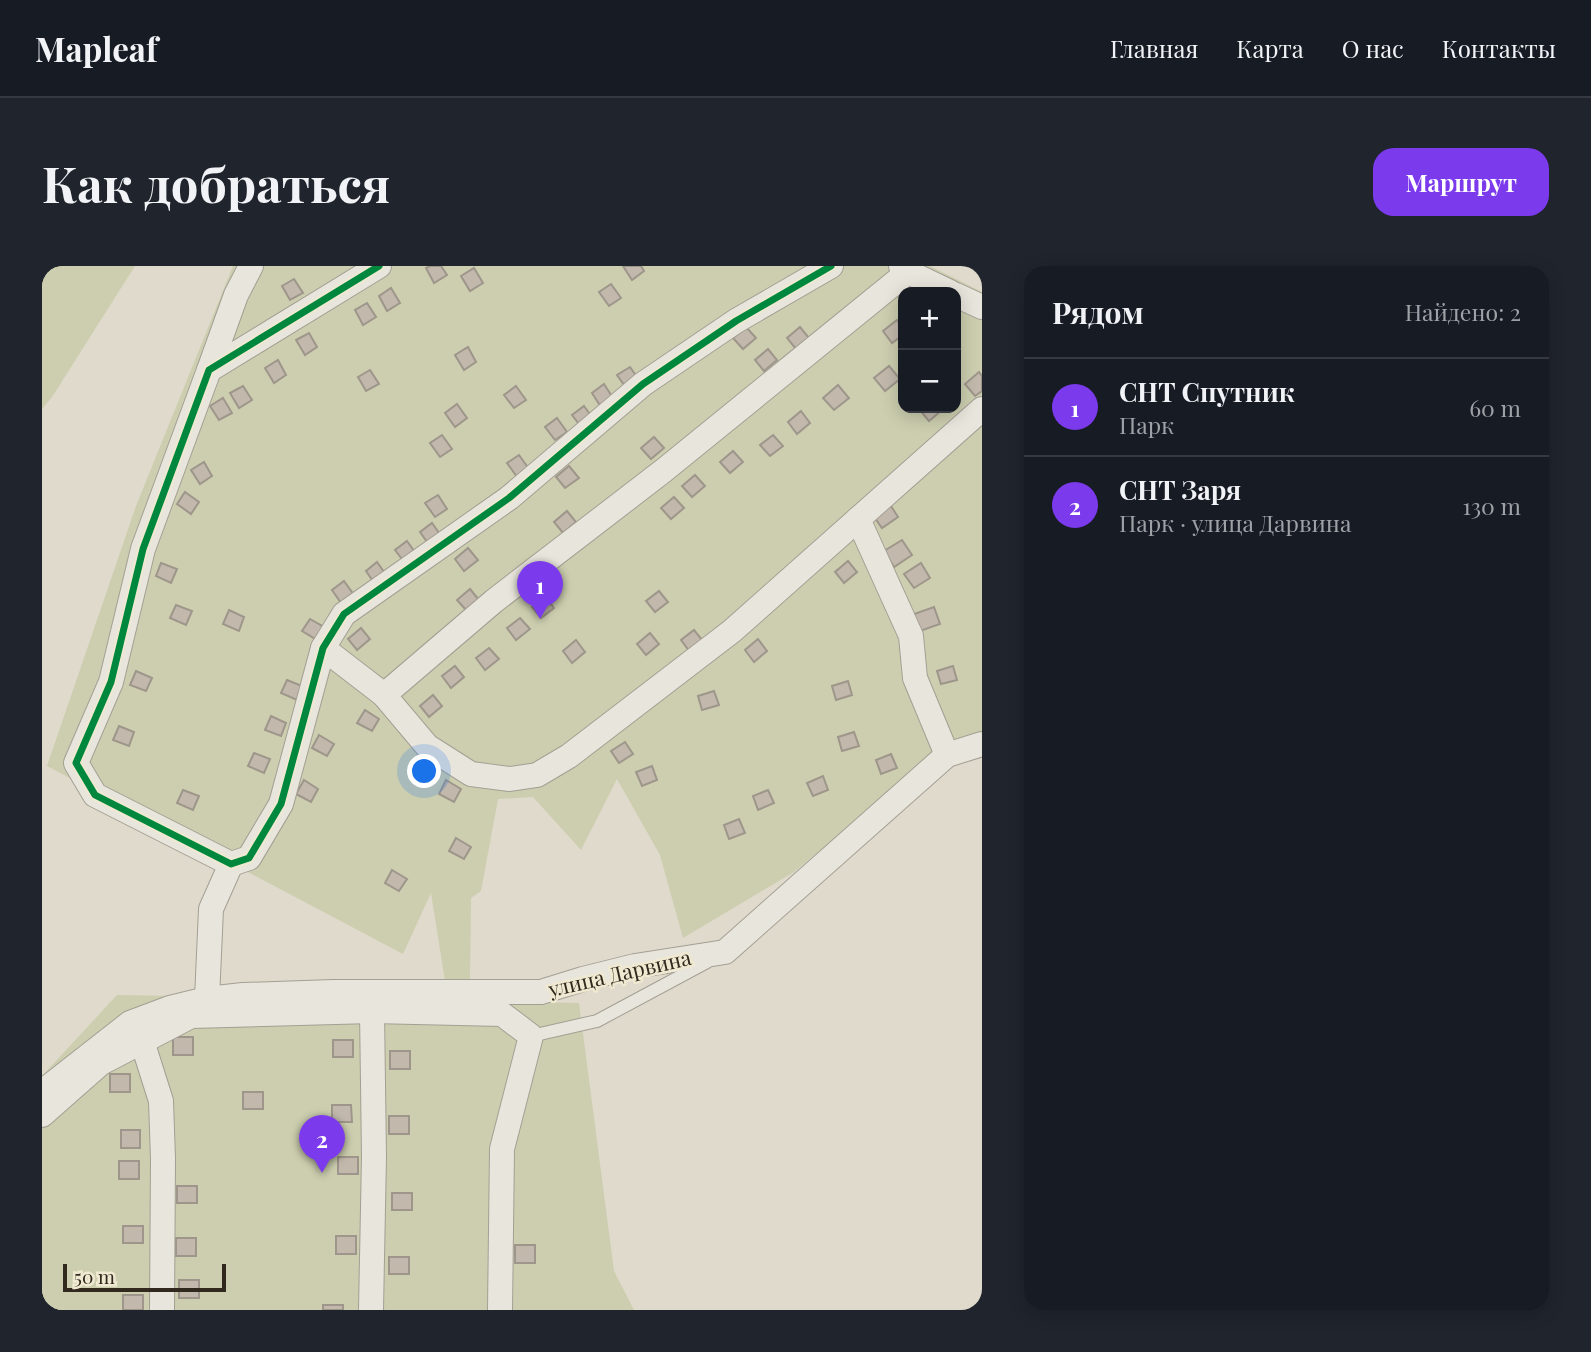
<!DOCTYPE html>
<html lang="ru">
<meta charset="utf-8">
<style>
:root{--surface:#171b24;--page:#20242c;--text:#f1f3f6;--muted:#9ea1a6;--line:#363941;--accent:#7c3aed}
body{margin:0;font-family:"Playfair Display",serif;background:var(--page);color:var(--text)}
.controls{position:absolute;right:21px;top:21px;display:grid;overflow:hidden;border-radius:14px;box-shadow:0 4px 18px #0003}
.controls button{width:63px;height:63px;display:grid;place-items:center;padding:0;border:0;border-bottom:2px solid var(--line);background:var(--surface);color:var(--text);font:35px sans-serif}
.scale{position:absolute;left:21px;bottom:18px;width:163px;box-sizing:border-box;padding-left:7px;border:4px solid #31281e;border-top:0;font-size:19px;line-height:24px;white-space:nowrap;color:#31281e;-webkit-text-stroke:5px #f0e9d1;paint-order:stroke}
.you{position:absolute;left:383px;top:506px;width:24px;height:24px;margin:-18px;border:5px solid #fff;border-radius:50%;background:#1a73e8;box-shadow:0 0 0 10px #1a73e833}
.badge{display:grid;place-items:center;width:46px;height:46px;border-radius:50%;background:var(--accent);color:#fff;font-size:23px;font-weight:700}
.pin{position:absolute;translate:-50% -58px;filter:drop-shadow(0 2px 4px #0008)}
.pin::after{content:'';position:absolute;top:37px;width:24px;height:21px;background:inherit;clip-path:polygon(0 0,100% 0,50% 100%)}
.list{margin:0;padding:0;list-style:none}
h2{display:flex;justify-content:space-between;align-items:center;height:91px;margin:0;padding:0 28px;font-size:30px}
h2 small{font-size:23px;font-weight:400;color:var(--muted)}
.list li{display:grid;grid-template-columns:46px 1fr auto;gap:21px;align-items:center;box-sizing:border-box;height:98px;padding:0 28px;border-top:2px solid var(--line)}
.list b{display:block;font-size:26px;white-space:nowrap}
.list p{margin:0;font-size:23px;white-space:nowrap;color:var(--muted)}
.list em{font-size:23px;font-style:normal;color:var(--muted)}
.map{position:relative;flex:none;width:940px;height:1044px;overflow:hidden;border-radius:21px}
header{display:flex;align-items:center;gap:42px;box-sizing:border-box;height:98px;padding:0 35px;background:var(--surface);border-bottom:2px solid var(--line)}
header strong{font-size:33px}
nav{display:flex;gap:38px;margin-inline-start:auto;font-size:24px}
.intro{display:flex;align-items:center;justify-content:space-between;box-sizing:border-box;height:168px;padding:0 42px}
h1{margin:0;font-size:49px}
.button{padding:18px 32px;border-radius:21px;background:var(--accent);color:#fff;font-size:24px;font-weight:700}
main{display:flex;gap:42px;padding:0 42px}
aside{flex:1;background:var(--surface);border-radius:21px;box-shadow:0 4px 18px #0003}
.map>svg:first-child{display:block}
</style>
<header>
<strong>Mapleaf</strong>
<nav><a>Главная</a><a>Карта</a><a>О нас</a><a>Контакты</a></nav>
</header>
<div class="intro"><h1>Как добраться</h1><a class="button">Маршрут</a></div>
<main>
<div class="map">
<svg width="940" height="1044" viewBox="0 0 940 1044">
<rect width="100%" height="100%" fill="#dfdacb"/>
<g fill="#ccceaf" fill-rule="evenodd">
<polygon points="0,0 93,0 10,131 0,143"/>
<path d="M191,0H888L940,26V467L909,476L752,606L641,672L618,589L575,513L539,584L491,531L456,533L439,625L429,632L428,713L403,715L389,627L361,688L5,500L94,240ZM861,26H914V142H861Z"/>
<polygon points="75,729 537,737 572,1005 592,1044 0,1044 0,810"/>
</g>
<g fill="#c2b9ac" stroke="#9e968b" stroke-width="2">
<polygon points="388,0 399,0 405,9 392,17 384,2"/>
<polygon points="581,0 599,0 602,5 590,14"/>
<polygon points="432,2 441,17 428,25 419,10"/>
<polygon points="252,13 261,27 248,34 240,20"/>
<polygon points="569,18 579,32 567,40 557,26"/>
<polygon points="349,22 358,37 345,45 337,30"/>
<polygon points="325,37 334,51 321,59 313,44"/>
<polygon points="855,54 861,63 861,69 850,77 841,65"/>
<polygon points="704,61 714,72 701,83 691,72"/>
<polygon points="758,61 767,72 754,83 745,72"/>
<polygon points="267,67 275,81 263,89 254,74"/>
<polygon points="426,81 434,96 422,104 413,89"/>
<polygon points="726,83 735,94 722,105 713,94"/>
<polygon points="236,94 244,109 232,117 223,102"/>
<polygon points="847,100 858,113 843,125 832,112"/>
<polygon points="588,101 597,114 585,123 575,109"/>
<polygon points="328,104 337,118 324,125 316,111"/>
<polygon points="937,106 940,110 940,125 933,130 923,118"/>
<polygon points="562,118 571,132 559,141 550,127"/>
<polygon points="796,119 807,132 792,144 781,132"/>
<polygon points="201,120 210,134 197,142 188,127"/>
<polygon points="474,120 484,134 472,142 462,129"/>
<polygon points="181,132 190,147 177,154 168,140"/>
<polygon points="415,138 425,152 413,161 403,147"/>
<polygon points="542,140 552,154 540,162 530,149"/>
<polygon points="879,142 899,142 900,144 887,155 877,143"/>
<polygon points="759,145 768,157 755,168 746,156"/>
<polygon points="515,152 525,166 513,174 503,161"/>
<polygon points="400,169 410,183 398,191 388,177"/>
<polygon points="731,169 741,180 728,190 718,179"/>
<polygon points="612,171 622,182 609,193 599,182"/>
<polygon points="691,185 701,196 688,207 678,196"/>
<polygon points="477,189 487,203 475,211 465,197"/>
<polygon points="162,196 170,210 158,218 149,204"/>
<polygon points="527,200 537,212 523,222 514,211"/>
<polygon points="653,209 663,220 650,231 640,220"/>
<polygon points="143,226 157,236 149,248 135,238"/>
<polygon points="396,229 405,243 393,251 383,237"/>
<polygon points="632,231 642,242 629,253 619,242"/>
<polygon points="847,237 856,251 840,262 830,248"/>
<polygon points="525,245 534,256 521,267 512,256"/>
<polygon points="390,257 400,271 388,280 378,266"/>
<polygon points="860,274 870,289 852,301 842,285"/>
<polygon points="365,275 375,289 363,297 353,284"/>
<polygon points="426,282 436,294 422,305 413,293"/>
<polygon points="806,295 815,306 802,317 793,306"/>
<polygon points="335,296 345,310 333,318 324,305"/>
<polygon points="119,297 135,303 129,317 114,310"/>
<polygon points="879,297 888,312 872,322 862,308"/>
<polygon points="302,315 312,329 299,337 290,324"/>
<polygon points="428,323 437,334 425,345 415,334"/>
<polygon points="617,325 626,336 613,346 604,335"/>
<polygon points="503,330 512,342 499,352 490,341"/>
<polygon points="134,339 150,345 144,359 128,352"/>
<polygon points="892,341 898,358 878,365 872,348"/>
<polygon points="187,344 202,351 197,365 181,358"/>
<polygon points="478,352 488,363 474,374 465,362"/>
<polygon points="268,353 282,361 275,374 260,365"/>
<polygon points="319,362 328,373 315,384 306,373"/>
<polygon points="652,364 661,375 648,386 639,374"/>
<polygon points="608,367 617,378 604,389 595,378"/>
<polygon points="716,373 725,385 712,396 703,384"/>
<polygon points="534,374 543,386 530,397 521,385"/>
<polygon points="447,382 457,393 443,404 434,392"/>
<polygon points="413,400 422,411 409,422 400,410"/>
<polygon points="911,400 915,414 899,418 895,405"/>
<polygon points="94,405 110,412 104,425 88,419"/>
<polygon points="245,414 260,420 255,434 239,427"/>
<polygon points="806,415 810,429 794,434 790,420"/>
<polygon points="672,425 677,439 660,444 656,430"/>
<polygon points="391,429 400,440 387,451 378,440"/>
<polygon points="323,444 337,453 330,465 315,457"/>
<polygon points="229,450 244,457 239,470 223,464"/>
<polygon points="77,460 92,466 87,480 71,474"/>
<polygon points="812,466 817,480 800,485 796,471"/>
<polygon points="277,469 292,478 285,490 270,482"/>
<polygon points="583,476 591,488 577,497 569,485"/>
<polygon points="212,487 228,493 222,507 206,500"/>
<polygon points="849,488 855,502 839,508 834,494"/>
<polygon points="610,500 615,514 600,520 594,506"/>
<polygon points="781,510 786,524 771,530 765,517"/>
<polygon points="262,514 276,523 269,536 254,528"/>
<polygon points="404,514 419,523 412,536 397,528"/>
<polygon points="141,524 157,530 151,544 135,537"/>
<polygon points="726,524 732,537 716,544 711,530"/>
<polygon points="697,553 703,567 687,573 682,559"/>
<polygon points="414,572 429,581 422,593 407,585"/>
<polygon points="350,604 365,613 357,625 343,617"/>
<rect x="131" y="771" width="20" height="18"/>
<rect x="291" y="774" width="20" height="17"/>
<rect x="348" y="785" width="20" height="18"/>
<rect x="68" y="808" width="20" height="18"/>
<rect x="201" y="826" width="20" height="17"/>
<polygon points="290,839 309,839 310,856 290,856"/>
<rect x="347" y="850" width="20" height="18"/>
<rect x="79" y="864" width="19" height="18"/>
<rect x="296" y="891" width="20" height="17"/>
<rect x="77" y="895" width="20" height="18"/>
<rect x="135" y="920" width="20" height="17"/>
<rect x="350" y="927" width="20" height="17"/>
<rect x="81" y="960" width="20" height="17"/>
<rect x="294" y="970" width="20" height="18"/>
<rect x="134" y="972" width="20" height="18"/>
<rect x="473" y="979" width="20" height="18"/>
<rect x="347" y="991" width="20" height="17"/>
<rect x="137" y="1014" width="20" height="18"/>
<rect x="81" y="1029" width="20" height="15"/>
<rect x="281" y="1039" width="20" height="5"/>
</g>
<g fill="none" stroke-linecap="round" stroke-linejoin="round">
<g stroke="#a49f94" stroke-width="14">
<polyline id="service" points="489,770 555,755 665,696"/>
</g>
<g stroke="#a49f94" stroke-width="26">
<g id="minor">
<polyline points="337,0 167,104 101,283 69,416 34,497 53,529 189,598 207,592 239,538 281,382 302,348 467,232 601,118 694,55 789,0"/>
<polyline points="859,0 866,6 908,26"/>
<polyline points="914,29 940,41"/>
<polyline points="167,104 194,29 209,0"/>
<polyline points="816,253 869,370 873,412 905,489"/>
<polyline points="281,382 342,429 385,480 429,508 468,513 495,509 527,490 690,365 940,143"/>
<polyline points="342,429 452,335 621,205 866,6"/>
<polyline points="165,733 169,643 189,598"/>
<polyline points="100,775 119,835 121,893 120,1044"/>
<polyline points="0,826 88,757 128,742 165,733 201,729 291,726 499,726 541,713 593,700 683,686 905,489 940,478"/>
<polyline points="0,849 59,797 149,750 330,745 460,748 489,770 460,883 458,1044"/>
<polyline points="329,1044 332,890 330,745"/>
</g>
</g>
<use href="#service" stroke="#e8e5dc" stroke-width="12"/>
<use href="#minor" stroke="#e8e5dc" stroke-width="24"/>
<g stroke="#f0e9d1" stroke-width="11">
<polyline id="cycleway" points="337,0 167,104 101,283 69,416 34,497 53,529 189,598 207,592 239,538 281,382 302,348 467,232 601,118 694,55 789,0"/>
</g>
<use href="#cycleway" stroke="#00873e" stroke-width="7"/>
</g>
<g text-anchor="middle" stroke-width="5" stroke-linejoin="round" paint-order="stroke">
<g font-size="21" fill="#31281e" stroke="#f0e9d1">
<text transform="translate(578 708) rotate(-13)" y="7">улица Дарвина</text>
</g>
</g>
</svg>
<div class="controls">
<button>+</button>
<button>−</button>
</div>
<div class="scale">50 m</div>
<div class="you"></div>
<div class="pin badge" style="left:498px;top:353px">1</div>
<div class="pin badge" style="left:280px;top:907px">2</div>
</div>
<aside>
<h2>Рядом<small>Найдено: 2</small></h2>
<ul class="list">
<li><span class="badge">1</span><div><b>СНТ Спутник</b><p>Парк</p></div><em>60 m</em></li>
<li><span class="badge">2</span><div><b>СНТ Заря</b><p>Парк · улица Дарвина</p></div><em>130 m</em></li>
</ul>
</aside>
</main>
